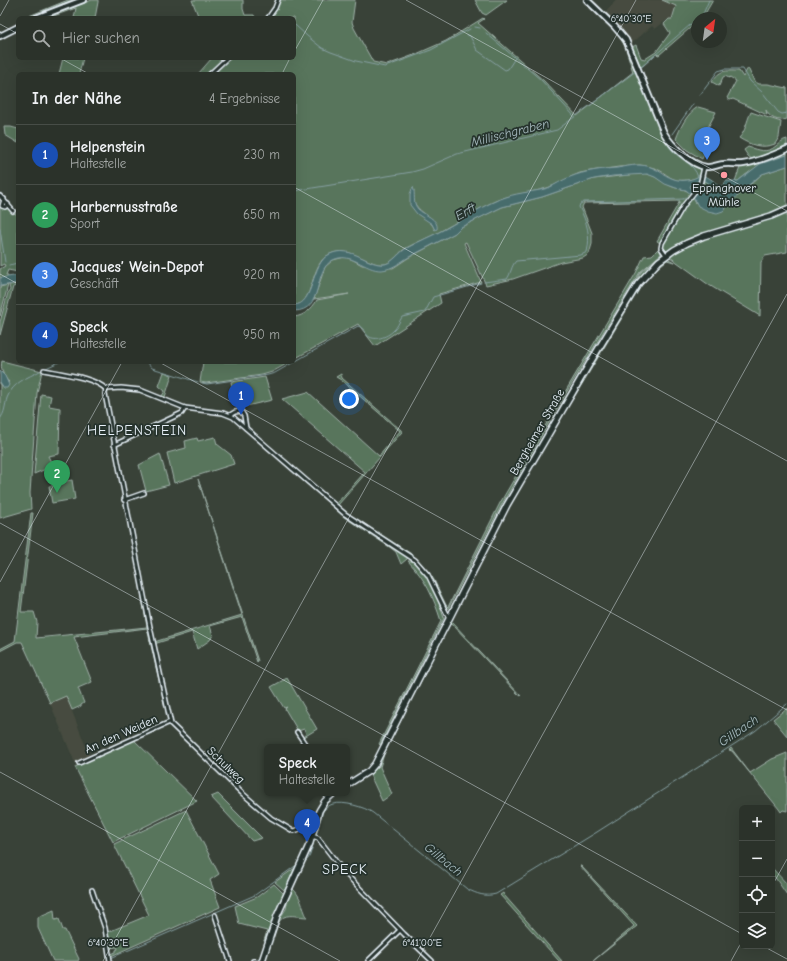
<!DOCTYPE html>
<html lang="de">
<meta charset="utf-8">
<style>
:root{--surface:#2b322a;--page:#373e36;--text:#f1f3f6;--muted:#a6aaa8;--line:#474d47;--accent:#d6ab8b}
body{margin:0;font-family:"Comic Neue",sans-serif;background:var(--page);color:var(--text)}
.controls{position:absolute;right:12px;bottom:12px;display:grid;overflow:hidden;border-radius:6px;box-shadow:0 4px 16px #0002}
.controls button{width:36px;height:36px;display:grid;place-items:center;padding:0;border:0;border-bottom:1px solid var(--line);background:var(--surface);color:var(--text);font:20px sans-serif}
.compass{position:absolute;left:691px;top:12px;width:36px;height:36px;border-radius:50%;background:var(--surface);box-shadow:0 4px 16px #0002;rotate:29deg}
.you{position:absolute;left:349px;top:399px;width:14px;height:14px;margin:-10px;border:3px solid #fff;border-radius:50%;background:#1a73e8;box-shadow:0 0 0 6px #1a73e833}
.badge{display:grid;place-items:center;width:26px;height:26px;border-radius:50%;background:var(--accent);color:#fff;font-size:13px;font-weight:700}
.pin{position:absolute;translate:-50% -33px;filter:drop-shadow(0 1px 2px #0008)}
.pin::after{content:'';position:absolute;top:21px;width:14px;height:12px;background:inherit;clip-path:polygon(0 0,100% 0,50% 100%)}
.popup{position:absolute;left:264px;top:744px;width:86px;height:52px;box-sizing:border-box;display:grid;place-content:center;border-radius:6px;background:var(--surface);filter:drop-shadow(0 1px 3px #0005);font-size:13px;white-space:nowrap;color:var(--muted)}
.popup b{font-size:15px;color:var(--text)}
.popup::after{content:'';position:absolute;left:50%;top:100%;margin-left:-8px;border:8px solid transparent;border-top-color:var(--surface)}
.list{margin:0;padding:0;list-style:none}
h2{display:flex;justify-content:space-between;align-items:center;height:52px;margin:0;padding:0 16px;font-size:17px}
h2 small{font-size:13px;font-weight:400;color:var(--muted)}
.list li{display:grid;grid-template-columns:26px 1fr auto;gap:12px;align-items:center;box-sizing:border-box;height:60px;padding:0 16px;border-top:1px solid var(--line)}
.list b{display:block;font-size:15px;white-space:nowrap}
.list p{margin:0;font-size:13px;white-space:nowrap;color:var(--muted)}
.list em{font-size:13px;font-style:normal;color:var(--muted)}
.icon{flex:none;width:22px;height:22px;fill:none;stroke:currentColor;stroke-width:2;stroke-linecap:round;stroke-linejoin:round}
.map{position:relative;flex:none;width:787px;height:961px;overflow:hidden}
.search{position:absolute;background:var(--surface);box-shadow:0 4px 16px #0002;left:16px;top:16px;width:280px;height:44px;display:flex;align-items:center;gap:10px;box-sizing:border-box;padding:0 14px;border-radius:6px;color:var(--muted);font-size:15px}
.panel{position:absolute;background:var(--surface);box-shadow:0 4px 16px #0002;left:16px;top:72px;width:280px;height:292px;border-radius:6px}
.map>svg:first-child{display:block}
</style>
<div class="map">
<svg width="787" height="961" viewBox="0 0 787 961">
<rect width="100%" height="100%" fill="#394238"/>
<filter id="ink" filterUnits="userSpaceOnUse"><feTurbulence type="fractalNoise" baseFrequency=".025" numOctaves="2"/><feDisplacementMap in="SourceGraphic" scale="8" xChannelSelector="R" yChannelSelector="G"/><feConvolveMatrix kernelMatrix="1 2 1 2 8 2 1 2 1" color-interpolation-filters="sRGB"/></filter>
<g filter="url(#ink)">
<g fill="#464c3f">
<polygon points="616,0 662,0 676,6 672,19 668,19 655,29 652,26 630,45 604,14"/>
<polygon points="66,696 90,757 75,763 50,703"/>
</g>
<g fill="#58745b" stroke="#a0b2aa" fill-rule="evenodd">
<polygon points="68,0 73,0 52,7 28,18 24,18"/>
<polygon points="92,0 98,0 98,2 95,18 74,18 76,8 48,18 43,18"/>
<polygon points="192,0 243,0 243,9 245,15 254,15 255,18 199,18"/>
<path d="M279,0H355L352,22L354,28L373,62L387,65L414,55L446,41L483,18L484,19L478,23L544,81L577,116L633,72L625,46L618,35L619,34L624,40L635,66V71L638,74L663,134L701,168C705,180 684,181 676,180C669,178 664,172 657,169C652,167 646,166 640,165C633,165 626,167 619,167C606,169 593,170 580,173C568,177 558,185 547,188C527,194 507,194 489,204C472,212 456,223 439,232C428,238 417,242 406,248C399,252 395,260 388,263C372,270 352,244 330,254C309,263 315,305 294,305V74H212L229,58H294V18H269ZM412,189L414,190C410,205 421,211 432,219L435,230C427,211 405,217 412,189Z"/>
<polygon points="475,0 507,0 486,15 482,13"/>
<polygon points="662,0 713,0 706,12 701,18 697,18 697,22 659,55 656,54 644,65 641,67 632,47 636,45 641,58 645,59 656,52 670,33 664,24 669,19 672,19 676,6"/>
<polygon points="63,58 83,58 79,74 59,74"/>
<polygon points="212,58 225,58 209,74 198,74"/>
<path d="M748,68L754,81L759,84H768L787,88V119C778,122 769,118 766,110L767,115L733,99L730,100L727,98L736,81L730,77L729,78L725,76L723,77L719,86L712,82C720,69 725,71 739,71L743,77Z"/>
<path d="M698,107L716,112L705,133L708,136L705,145L707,147L702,159L687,150L676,139C680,128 687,113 698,107Z"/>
<path d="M751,112L781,122L779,137L775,144C762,149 750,145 739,138C746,131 746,122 751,112Z"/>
<polygon points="4,127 11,127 18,129 18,143 5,135"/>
<path d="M787,139V148L754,161L748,156L744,150L748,147C758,150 767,154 776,146C780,143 782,140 787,139Z"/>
<path d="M787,151V155C768,160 753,168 738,181H735L741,165Z"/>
<polygon points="787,166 787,207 777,212 703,234 686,241 667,251 664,249 663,244 684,208 693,196 696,203 738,196 762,174"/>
<path d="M637,174C640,174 644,173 647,174C657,176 664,184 673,187C682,190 684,188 691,194L681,207L660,243L657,241L680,201L584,203L582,207L592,233V244L589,254L583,258L561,262L513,279L486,285L466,242L464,243L481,282L439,294L441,303L375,346L358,324L294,359V317C304,316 312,309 317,300L349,294L314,299L325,267L333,260L345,257L353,260L362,265L393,268L408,258L455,233L461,227L502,207L542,197L594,179Z"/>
<polygon points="703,181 706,181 712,186 696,193"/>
<polygon points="0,206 3,208 8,207 18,216 18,272 8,270 6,275 8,275 8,277 0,278 0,269 5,266 4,264 0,266"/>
<polygon points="787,211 787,252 765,256 761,262 760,316 709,285 670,257 670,255 696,241"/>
<path d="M658,249L660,250L661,254L640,272L566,393L502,504L448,609C440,603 437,588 432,579C427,571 421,564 413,558L355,520L337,506L336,504L365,472L282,399L308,392L379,456L400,431L341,380L336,377L341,374L342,378L401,430L402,432L401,433L338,505L352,516L413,555L428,571L434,580L446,605L448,607L500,503L565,392L636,273L644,256L652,255Z"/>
<polygon points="661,255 660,258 643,274 636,283 593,354 451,609 450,609 503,505 567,395 641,272"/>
<polygon points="667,258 674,262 667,260 654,271 643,283 573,399 572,395 634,293 653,269"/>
<polygon points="18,284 18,286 15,286 13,287 0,335 0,322 8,293 10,290 9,285"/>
<polygon points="8,285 0,316 0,287"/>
<path d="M2,361L42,371L37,393L30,493L31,509L0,518V382L2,386L9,382C3,376 0,368 2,361Z"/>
<polygon points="203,362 290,362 272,372 262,375 206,383 200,382"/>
<polygon points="164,372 172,375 165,397 162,396 165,391 159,386"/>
<polygon points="265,377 272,400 238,408 231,382"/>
<polygon points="41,394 51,396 49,406 60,408 59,454 48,456 53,466 34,474"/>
<polygon points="215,437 217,444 231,455 234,464 174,483 167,453 186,448 185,441 197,438 198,441"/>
<polygon points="160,454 169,485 146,491 139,465"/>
<polygon points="273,454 343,515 408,557 407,559 401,564 396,552 391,548 344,517"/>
<polygon points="198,479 258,661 257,662 242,617 210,626 213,635 210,640 197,649 192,632 154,644 154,642 242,615"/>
<polygon points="72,480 75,499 52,503 49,486 62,484 61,482"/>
<polygon points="31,513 33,513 21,612 34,612 37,622 36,638 147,627 139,580 168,715 169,720 167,723 168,720 147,628 74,637 92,682 78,688 84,703 81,705 81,706 72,710 66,696 50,703 22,642 17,642 0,651 0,649 15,641"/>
<path d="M408,561H413C430,575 437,597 444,618L380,745L379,744L441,621C433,596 426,580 408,561Z"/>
<polygon points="445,620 445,621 378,754 380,748"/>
<polygon points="450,622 452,622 521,696 517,693 454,626 450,624 384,754 380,767 392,794 382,801 370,775 379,766 382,755 408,704 410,703 409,701"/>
<polygon points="287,678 317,729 304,737 306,733 304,729 298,731 285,709 287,707 284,708 271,687"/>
<polygon points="787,708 787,736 773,719"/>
<polygon points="134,740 197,801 113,842 75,767"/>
<polygon points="731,748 750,773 772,759 787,753 787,811 783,810 781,812 779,809 732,751 729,750"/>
<polygon points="218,794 262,838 252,841 211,797"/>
<polygon points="186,810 219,874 210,880 220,907 111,956 111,954 116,952 116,950 118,949 117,947 110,948 108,932 149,915 114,844"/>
<polygon points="580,866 581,866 637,926 593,961 634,926"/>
<polygon points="295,868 285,890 284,890 275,882"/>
<polygon points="772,868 787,884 787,895 772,873"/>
<polygon points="274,884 284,894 264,941 267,931 239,924 235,906 257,897"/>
<path d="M293,889C301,896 302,907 307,917C301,917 290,914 284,917C277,920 271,942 269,950L268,949L279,919L286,909L288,897Z"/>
<polygon points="503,893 504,895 562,961 559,961 500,895"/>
<polygon points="54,910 55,920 59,919 63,930 65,930 79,959 78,961 53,961 38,928 38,917"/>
</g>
<g fill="#476c6c" stroke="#87a1a4" fill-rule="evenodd">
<path d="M787,155V166L762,174L744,189L723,211L717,213L708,211L698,206L693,196L686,190L676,188L665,184L655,177L647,174L613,176L594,179L542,197L502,207L461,227L455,233C440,241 424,249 409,257C400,262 393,269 382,270C365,271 351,251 333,260C312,270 325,311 294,311V305C315,305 310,263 330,254C352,244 368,267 385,264C394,262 399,252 407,248C419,241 432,236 445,229C465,218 484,204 506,197C520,192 535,192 548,188C555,185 562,180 570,177C585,171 601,169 617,168C624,167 631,165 638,165C656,165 661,175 674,179C682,182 694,180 700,175C707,176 714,180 718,186H723L726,181H738L760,164ZM698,181H706L712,186L696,193L690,187L691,185Z"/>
<path d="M413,187C416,195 412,202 418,209C424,215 439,219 437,229L435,230L432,224L417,214L410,205V194Z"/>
<polygon points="14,276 18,276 18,283 0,286 0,278"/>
<polygon points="0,371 5,376 9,385 7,388 4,388 0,382"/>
</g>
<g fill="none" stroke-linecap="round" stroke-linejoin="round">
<g stroke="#87a1a4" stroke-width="1">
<polyline points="698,18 703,14 709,0"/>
<polyline points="295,25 307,36 322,48 331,52 356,61 385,67 431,50 470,29"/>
<polyline points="475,27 480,28"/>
<polyline points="486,33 541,80 574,116"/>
<polyline points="467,35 470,36 477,50 505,70 508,69 515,58"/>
<polyline points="640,68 697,19"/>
<polyline points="700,95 718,71 725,69 743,69 750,81 763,93 778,112 782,114 787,113"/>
<polyline points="672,134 693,104"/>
<path d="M666,140C668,143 669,147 671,149C679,159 694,163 698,177"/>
<polyline points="294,191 412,172 423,169 457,154 557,130 636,71"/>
<polyline points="0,229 5,262"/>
<polyline points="9,265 18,263"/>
<path d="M484,282L507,279C511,274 511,266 516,261L581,255L587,252C591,236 587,222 579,207L580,204L584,202L683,199L686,197"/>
<polyline points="147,362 152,368 198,382"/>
<path d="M294,362L358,326C364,328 364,331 367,335C374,342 387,337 393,331C397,328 399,322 402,317L425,312L433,297L481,283"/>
<polyline points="44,369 59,362"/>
<polyline points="202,383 207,384 268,375 275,373 294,362"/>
<path d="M0,419C5,413 5,405 7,398C13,382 27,378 40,371"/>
<path d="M304,862L308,859L310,855L323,811C326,808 329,805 333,804C343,801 365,807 373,813L467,889C477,894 485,897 496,894L597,832L755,731L787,704"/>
<polyline points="107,961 113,957 255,895 298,864"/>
</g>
<g stroke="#e8f1f8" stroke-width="6">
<g id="minor">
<polyline points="268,18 275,8 278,0"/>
<polyline points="210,74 227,58"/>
<polyline points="0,196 13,211"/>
<polyline points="4,199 2,206 5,207 8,204"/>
<polyline points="666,255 661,248 662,243 684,205 700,185 704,167"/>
<path d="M44,370C62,374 93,377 106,389"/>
<polyline points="106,389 105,394 150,627 171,724 242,793 271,818 293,831 297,830 307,826 315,827"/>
<polyline points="106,389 121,388 140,390 185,408 223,413 233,417 345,514 415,560 428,575 444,608 449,618"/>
<polyline points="230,415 235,412 241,411 244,416 246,428"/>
<polyline points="114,445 182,413 185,408"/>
<polyline points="124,500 144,493"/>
<polyline points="297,732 307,747"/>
<polyline points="79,763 170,722"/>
<polyline points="312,836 318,838 344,872 404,934 432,961"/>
<polyline points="92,890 105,928 110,961"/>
<polyline points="215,915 230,961"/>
<polyline points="253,961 259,961"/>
<polyline points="368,961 400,930"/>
</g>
</g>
<g stroke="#e8f1f8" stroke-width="8">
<g id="secondary">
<path d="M587,0L614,26L626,40L664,133C671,145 691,165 706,167C712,168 718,164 724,164C731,163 737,165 743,164C758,162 773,155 787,149"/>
<polyline points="36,18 83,0"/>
<polyline points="0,36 18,27"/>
</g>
</g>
<g stroke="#e8f1f8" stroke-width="8">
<g id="primary">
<polyline points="347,785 369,771 375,764 507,505 591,361 638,284 659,261 674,250 687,243 704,236 771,216 787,209"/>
<polyline points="262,961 277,916 310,843 319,811 325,801 334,793"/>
</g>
</g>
<use href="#minor" stroke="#26332d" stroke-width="3"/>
<use href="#secondary" stroke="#26332d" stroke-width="4.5"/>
<use href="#primary" stroke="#26332d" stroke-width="5"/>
</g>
</g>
<path fill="none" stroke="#e8f1f8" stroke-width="1" stroke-opacity="0.45" d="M406,0L787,211M0,16L9,0M0,24L18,34M294,52L323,0M60,58L89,74M282,74L290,58M294,187L787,461M0,274L18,284M159,362L787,710M0,523L742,934M0,582L122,362M0,772L340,961M772,886L787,859M763,946L787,959M103,961L636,0M417,961L787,294M731,961L742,941"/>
<circle fill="#ff9aa2" stroke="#26332d" stroke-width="1.5" cx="724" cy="175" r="4"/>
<g text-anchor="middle" stroke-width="3.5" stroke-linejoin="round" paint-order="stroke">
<g font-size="12" fill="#e8f1f8" stroke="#26332d">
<text x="724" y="192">Eppinghover<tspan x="724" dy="14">Mühle</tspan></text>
</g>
<g font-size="12" fill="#e8f1f8" stroke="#26332d">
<text transform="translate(537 432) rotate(-60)" y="4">Bergheimer Straße</text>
<text transform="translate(121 734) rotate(-24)" y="4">An den Weiden</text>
<text transform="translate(226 765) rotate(44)" y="4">Schulweg</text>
</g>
<g font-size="13" font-style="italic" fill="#a8bcc0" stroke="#26332d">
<text transform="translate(510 132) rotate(-14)" y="5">Millischgraben</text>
<text transform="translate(465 211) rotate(-29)" y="5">Erft</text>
<text transform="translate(738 730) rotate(-34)" y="5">Gillbach</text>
<text transform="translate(444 859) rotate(39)" y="5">Gillbach</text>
</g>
<g font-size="14" letter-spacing="1" fill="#e8f1f8" stroke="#26332d">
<text x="137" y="435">HELPENSTEIN</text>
<text x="345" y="874">SPECK</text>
</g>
</g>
<g font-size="10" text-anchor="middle" fill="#e8f1f8" stroke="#26332d" stroke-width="3.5" stroke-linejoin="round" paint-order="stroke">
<text x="631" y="22">6°40'30"E</text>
<text x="108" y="946">6°40'30"E</text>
<text x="422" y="946">6°41'00"E</text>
</g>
</svg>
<div class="controls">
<button>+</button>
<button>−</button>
<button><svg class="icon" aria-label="locate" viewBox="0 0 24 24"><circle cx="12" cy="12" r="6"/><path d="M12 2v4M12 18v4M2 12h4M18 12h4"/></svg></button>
<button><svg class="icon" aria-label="layers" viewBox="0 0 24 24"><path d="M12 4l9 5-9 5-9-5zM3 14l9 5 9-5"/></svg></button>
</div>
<svg class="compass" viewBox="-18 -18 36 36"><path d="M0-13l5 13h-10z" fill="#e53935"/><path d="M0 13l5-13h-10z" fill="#a6aaa8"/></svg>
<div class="you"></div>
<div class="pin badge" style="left:241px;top:415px;background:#1a4fb4">1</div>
<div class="pin badge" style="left:57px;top:493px;background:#2e9e5b">2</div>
<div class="pin badge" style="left:707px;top:160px;background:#3f7fe0">3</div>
<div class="pin badge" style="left:307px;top:842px;background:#1a4fb4">4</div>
<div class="popup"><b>Speck</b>Haltestelle</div>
<div class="search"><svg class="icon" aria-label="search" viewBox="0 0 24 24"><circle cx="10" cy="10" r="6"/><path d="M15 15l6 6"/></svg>Hier suchen</div>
<section class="panel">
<h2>In der Nähe<small>4 Ergebnisse</small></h2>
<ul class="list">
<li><span class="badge" style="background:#1a4fb4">1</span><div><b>Helpenstein</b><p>Haltestelle</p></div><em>230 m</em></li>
<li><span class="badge" style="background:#2e9e5b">2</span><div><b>Harbernusstraße</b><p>Sport</p></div><em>650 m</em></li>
<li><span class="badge" style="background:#3f7fe0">3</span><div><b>Jacques’ Wein-Depot</b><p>Geschäft</p></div><em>920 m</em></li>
<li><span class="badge" style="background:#1a4fb4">4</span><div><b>Speck</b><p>Haltestelle</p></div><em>950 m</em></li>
</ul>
</section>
</div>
